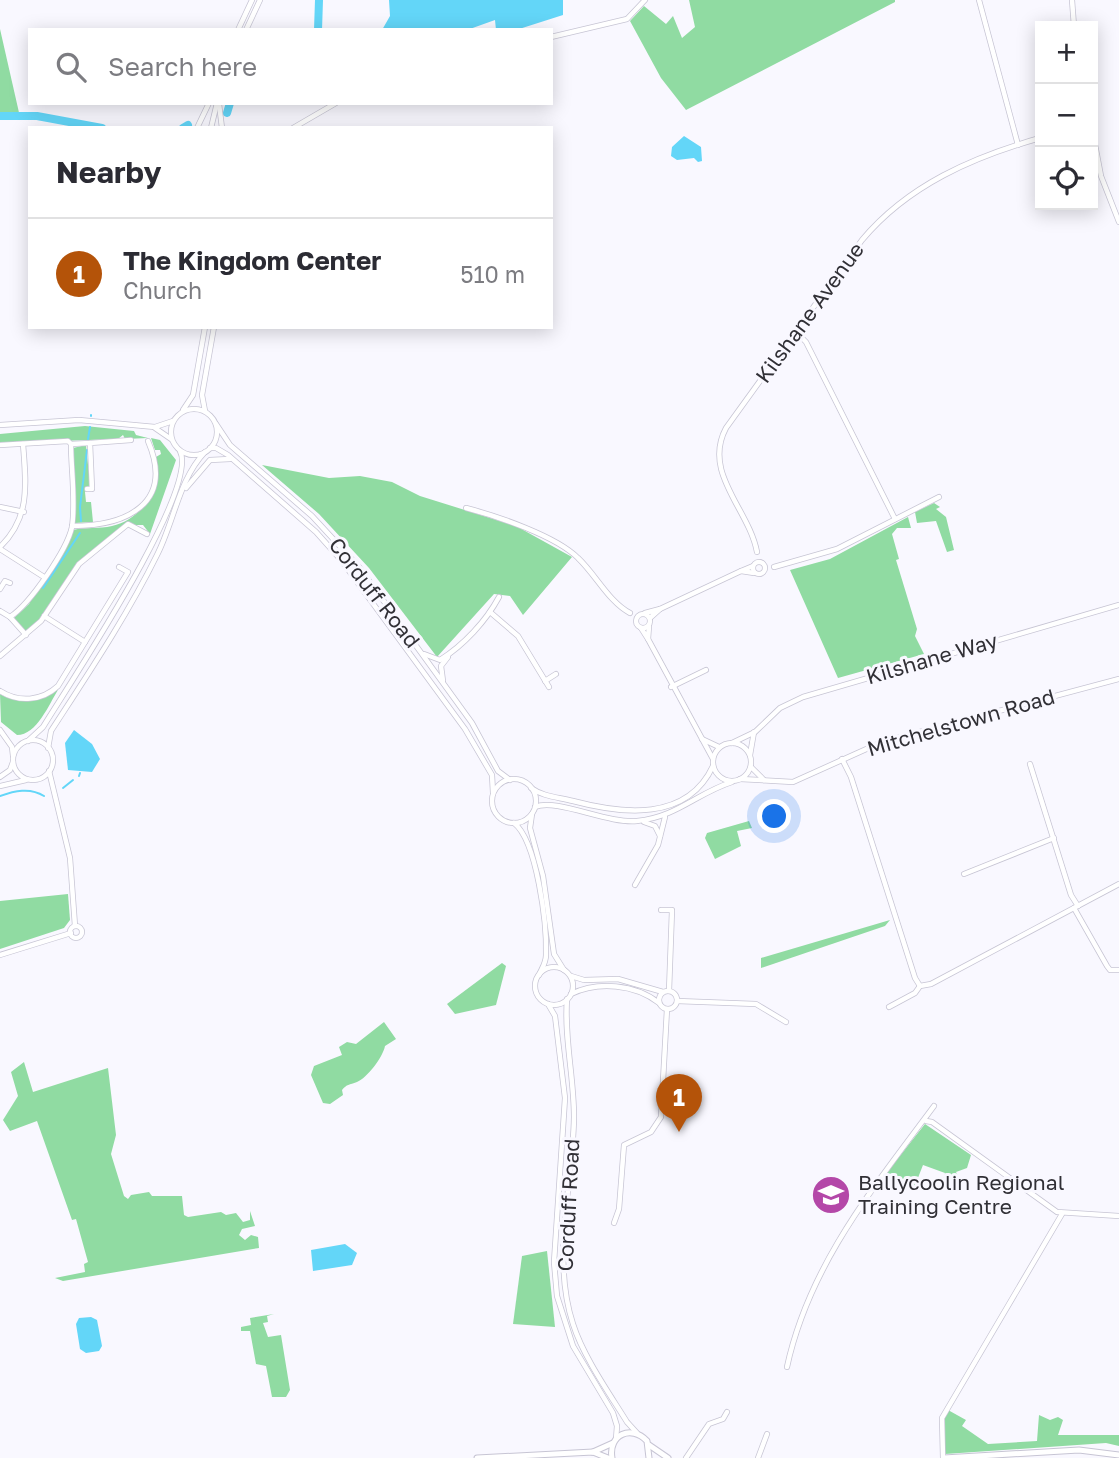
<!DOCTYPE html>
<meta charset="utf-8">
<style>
:root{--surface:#fff;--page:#f2f2f3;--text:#2b2b33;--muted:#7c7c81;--line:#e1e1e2;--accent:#b45309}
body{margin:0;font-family:"Golos Text",sans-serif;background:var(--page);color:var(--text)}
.controls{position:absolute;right:21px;top:21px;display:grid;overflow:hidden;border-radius:0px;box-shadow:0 4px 18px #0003}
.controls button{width:63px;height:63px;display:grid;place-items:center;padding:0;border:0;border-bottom:2px solid var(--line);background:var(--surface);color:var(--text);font:35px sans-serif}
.you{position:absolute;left:775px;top:817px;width:24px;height:24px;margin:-18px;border:5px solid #fff;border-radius:50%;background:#1a73e8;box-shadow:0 0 0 10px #1a73e833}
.badge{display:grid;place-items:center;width:46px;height:46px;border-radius:50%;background:var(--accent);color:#fff;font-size:23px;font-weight:700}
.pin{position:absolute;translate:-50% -58px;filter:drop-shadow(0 2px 4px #0008)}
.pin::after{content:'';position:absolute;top:37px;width:24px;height:21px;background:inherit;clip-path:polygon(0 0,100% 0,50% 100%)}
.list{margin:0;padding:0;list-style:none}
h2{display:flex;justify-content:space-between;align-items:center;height:91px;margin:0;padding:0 28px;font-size:30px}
h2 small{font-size:23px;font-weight:400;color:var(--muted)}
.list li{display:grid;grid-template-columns:46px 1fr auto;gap:21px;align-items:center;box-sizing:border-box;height:112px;padding:0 28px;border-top:2px solid var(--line)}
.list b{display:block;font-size:26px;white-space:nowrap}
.list p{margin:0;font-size:23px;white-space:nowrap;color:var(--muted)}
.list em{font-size:23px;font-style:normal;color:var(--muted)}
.icon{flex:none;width:38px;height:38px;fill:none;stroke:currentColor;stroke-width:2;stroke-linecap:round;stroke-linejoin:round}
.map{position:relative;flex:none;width:1119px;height:1458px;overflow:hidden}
.search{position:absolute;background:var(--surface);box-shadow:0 4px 18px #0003;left:28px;top:28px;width:525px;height:77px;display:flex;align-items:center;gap:18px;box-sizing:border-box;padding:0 24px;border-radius:0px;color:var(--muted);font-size:26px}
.panel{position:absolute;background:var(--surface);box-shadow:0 4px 18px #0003;left:28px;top:126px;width:525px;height:203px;border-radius:0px}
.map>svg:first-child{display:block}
</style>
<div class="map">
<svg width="1119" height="1458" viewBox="0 0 1119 1458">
<rect width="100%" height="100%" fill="#f9f8ff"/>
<g fill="#90dba2">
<polygon points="689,0 895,0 895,2 686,110 661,78 630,21 644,6 666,24 673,16 682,38 695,27"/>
<polygon points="0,29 20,117 0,118"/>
<polygon points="85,426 134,431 136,435 148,438 125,439 123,435 118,439 0,443 0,434"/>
<path d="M151,438L160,440L176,460L150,534L143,525H124L75,566L40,621L26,633L14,618L29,604L73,530C86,527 99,529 112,526C143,519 161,488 156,457L161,454L160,450H155Z"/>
<polygon points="86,445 90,484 85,492 86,502 91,502 93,522 75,523 73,448"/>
<polygon points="262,465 329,478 360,476 392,482 420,496 516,526 572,557 523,615 510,596 494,594 437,657 369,568 319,514"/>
<polygon points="934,503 940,507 936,509 946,517 954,550 947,552 936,521 917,523 915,512"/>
<polygon points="908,517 911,528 897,528 892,534 899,559 896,560 917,629 915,636 924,654 838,678 790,570 830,559"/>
<path d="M58,690C49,704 37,735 17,735L1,722L0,694C21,706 39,700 58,690Z"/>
<polygon points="749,821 752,828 737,831 741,846 715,859 705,838 707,833"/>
<polygon points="68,894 70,920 64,928 0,949 0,901"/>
<polygon points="890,920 885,926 761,968 761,958"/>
<polygon points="502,963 506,966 496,1005 455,1014 447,1004"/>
<path d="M384,1022L396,1039L385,1046C383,1057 367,1078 357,1082C349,1085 347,1084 342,1090L343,1095L330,1104L323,1103L311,1075L314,1066L342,1055L339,1047L347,1042L356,1044Z"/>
<polygon points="24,1062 33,1092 108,1068 116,1135 111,1154 124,1196 128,1199 131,1195 149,1192 152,1196 182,1196 184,1215 188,1217 221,1212 226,1215 236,1213 243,1222 250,1220 250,1211 255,1226 242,1229 239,1235 245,1240 251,1235 258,1237 259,1248 63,1281 55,1278 85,1272 84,1264 88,1262 76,1219 72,1220 37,1121 10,1131 3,1120 18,1096 11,1072"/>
<polygon points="925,1124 971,1155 967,1168 956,1172 960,1180 958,1185 943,1181 945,1173 923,1165 914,1188 888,1180 888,1171"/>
<polygon points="547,1251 555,1327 513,1324 522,1256"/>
<polygon points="274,1314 267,1316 268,1322 263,1323 268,1337 281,1335 290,1390 286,1397 272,1397 266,1366 256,1364 250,1331 241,1331 241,1327 251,1325 250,1318"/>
<polygon points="948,1410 966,1420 962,1426 988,1444 1037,1441 1039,1415 1050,1420 1058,1417 1063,1420 1058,1435 1119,1435 1119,1446 1106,1443 945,1454 943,1419"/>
</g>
<g fill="#63d6f8">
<polygon points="389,0 563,0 563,15 516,30 496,30 495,20 467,30 382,30 390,16"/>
<polygon points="684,136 701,147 702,161 698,162 694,158 677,160 671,156 672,147"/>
<polygon points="74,730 92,744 100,759 92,772 68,770 65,743"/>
<polygon points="345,1244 357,1253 352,1265 313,1271 311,1250"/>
<polygon points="91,1317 97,1320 102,1346 99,1351 86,1353 80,1349 76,1324 79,1318"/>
</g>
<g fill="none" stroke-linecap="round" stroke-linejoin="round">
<g stroke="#63d6f8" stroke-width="2">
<polyline points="91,415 91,416"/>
<polyline points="88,439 90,427"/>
<polyline points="81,521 80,507 87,450"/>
<polyline points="43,588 80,533"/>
<polyline points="79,776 80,773"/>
<polyline points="63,788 73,780"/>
<path d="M0,796C14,791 30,787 44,796"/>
</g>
<g stroke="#63d6f8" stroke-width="8">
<polyline points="318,30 319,0"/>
<polyline points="227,113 230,103"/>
<polyline points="0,116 37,116 102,128"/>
<polyline points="183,128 188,125"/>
</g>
<g stroke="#c7c5d4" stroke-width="6">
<g id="minor">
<polyline points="979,0 1018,145"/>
<polyline points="1072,0 1074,26"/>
<polyline points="238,30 252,0"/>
<polyline points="246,30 260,0"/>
<polyline points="551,37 627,19 645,0"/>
<polyline points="219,104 222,128"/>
<polyline points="197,128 209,103"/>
<polyline points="211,128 217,103"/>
<polyline points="293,128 336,103"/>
<polyline points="1093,134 1101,176 1119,222"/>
<polyline points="796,332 806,342 895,519"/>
<circle cx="194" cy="432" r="23"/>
<polyline points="183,410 193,395 205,327"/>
<polyline points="205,411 202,395 214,327"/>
<polyline points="216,424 230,445 312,516 359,567 472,723 498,771 510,780"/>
<polyline points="0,425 79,420 155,427 173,421"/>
<polyline points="155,428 171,439"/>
<polyline points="71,444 90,443"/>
<path d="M0,445L68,441L71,444C71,470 76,500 72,527C67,550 30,604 10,617"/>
<polyline points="210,448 216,448 228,455 316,532 341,560 465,729 492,775 493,793"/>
<polyline points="186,488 210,460 230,459"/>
<polyline points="87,489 92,489 90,443 131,440"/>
<polyline points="0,507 24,512"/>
<path d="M466,508C497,516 556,536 578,558C596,575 609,602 630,613"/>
<path d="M72,526C126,526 175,504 148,441"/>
<path d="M0,547C31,517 26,483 23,444"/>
<polyline points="0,549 44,577"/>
<path d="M757,552C749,509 702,473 726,428L862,240C908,185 973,157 1040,138"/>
<circle cx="759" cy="568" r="6"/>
<polyline points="753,566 741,571 754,573"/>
<polyline points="774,567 837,549 939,497"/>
<polyline points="0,589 5,581 10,583"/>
<polyline points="660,609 741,571"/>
<polyline points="0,611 10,617 26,635"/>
<polyline points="490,612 518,636 549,687"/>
<polyline points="645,613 660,609 650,618"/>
<circle cx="643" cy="621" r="7"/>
<polyline points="44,616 85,642"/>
<polyline points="641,628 648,639 649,626"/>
<polyline points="648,639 713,759"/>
<path d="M424,654L440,660C464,645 486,621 499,597"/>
<polyline points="0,656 41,621 79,564 128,524 147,534"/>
<polyline points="443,681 441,666 448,657"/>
<polyline points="545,681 556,674"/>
<polyline points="671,687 706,670"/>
<path d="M0,691C19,703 42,701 58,686L128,572L119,567"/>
<polyline points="0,730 12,747 13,756"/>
<polyline points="702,739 719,747"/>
<circle cx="33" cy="760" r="20"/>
<path d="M28,741L43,727C68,686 200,489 180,451"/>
<polyline points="732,743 755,732 780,708 803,697 1119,605"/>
<circle cx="732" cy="762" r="19"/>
<path d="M48,748L51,731C88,674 127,616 157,555C174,522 179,479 205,452"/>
<polyline points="750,755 754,732"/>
<polyline points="842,759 851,777 915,978 920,986"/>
<polyline points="1030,764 1071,895 1078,906"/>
<polyline points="751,767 764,780"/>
<polyline points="49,771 70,858 75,926"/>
<polyline points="0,777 10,770 13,762"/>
<polyline points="740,779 793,782 882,742 1119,679"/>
<circle cx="514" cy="801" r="22"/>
<polyline points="0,786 26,780"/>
<path d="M531,788C544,797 558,797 573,801C622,814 687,822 713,766"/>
<path d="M535,807C557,798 607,824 637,821C677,817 697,793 732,782"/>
<polyline points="532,814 530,828 543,876 554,954 564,970"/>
<polyline points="644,822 655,826 660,836"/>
<path d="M514,823C537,841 547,924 546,955C546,963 542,968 539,975"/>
<polyline points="964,874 1054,838"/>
<polyline points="635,885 658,845 665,817"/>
<polyline points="1074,908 1107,966 1110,970 1119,970"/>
<polyline points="661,910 672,910 669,991"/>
<circle cx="76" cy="932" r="6"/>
<polyline points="0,955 71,933"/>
<circle cx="554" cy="986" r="19"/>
<polyline points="571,976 584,980 618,979 663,992"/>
<circle cx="668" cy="1000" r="9"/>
<path d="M571,994C598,981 635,984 659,1003"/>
<path d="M567,999C564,1038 574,1077 574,1117C573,1185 551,1257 573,1324C583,1356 609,1393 627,1422L637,1433"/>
<polyline points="677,1001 756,1004 786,1022"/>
<polyline points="548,1004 555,1016 565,1098 554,1262 557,1296 573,1346 613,1413 617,1426 616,1439"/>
<polyline points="889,1007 915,993 920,986 931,984 1119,884"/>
<polyline points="926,1121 932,1122 1057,1212 1119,1216"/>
<polyline points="614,1223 619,1209 624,1145 651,1132 661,1117 667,1009"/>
<path d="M787,1367C809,1265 874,1187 934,1106"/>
<polyline points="686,1458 709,1424 723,1419 727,1412"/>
<polyline points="758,1458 767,1434"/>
<polyline points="943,1458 942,1418 1062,1214"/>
</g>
</g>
<g stroke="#c7c5d4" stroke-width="7">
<g id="major">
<polyline points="649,1445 668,1458"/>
<polyline points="593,1452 613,1443"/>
<polyline points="477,1458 593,1452 608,1458"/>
<path d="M612,1458C608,1435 631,1424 647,1441L649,1458"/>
<polyline points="944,1458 1079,1450 1119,1455"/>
</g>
</g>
<use href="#minor" stroke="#fff" stroke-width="4.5"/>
<use href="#major" stroke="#fff" stroke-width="5"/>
</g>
<defs>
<g id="university-disc" transform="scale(2.0125)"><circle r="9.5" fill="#b448a8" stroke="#f9f8ff"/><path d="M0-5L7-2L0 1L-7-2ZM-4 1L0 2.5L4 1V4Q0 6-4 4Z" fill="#fff"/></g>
</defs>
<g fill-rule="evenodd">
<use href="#university-disc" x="831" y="1195"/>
</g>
<g text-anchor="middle" stroke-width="6" stroke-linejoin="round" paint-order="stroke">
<g font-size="21" fill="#313036" stroke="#f9f8ff">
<text transform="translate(810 313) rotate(-54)" y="7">Kilshane Avenue</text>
<text transform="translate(374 593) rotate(52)" y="7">Corduff Road</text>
<text transform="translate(932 659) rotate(-16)" y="7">Kilshane Way</text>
<text transform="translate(961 723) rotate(-16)" y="7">Mitchelstown Road</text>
<text transform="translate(569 1205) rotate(-87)" y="7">Corduff Road</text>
</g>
<g font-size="21" fill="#313036" stroke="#f9f8ff" text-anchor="start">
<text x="858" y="1190">Ballycoolin Regional<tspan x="858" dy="24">Training Centre</tspan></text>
</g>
</g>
</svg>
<div class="controls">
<button>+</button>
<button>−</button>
<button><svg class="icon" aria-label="locate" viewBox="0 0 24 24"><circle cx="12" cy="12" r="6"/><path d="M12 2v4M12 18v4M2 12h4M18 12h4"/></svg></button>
</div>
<div class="you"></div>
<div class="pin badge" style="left:679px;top:1132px">1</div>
<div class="search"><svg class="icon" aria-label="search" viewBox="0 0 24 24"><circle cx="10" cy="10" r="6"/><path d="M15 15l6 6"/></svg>Search here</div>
<section class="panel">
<h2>Nearby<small></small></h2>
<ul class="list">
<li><span class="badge">1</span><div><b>The Kingdom Center</b><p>Church</p></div><em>510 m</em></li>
</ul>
</section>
</div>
